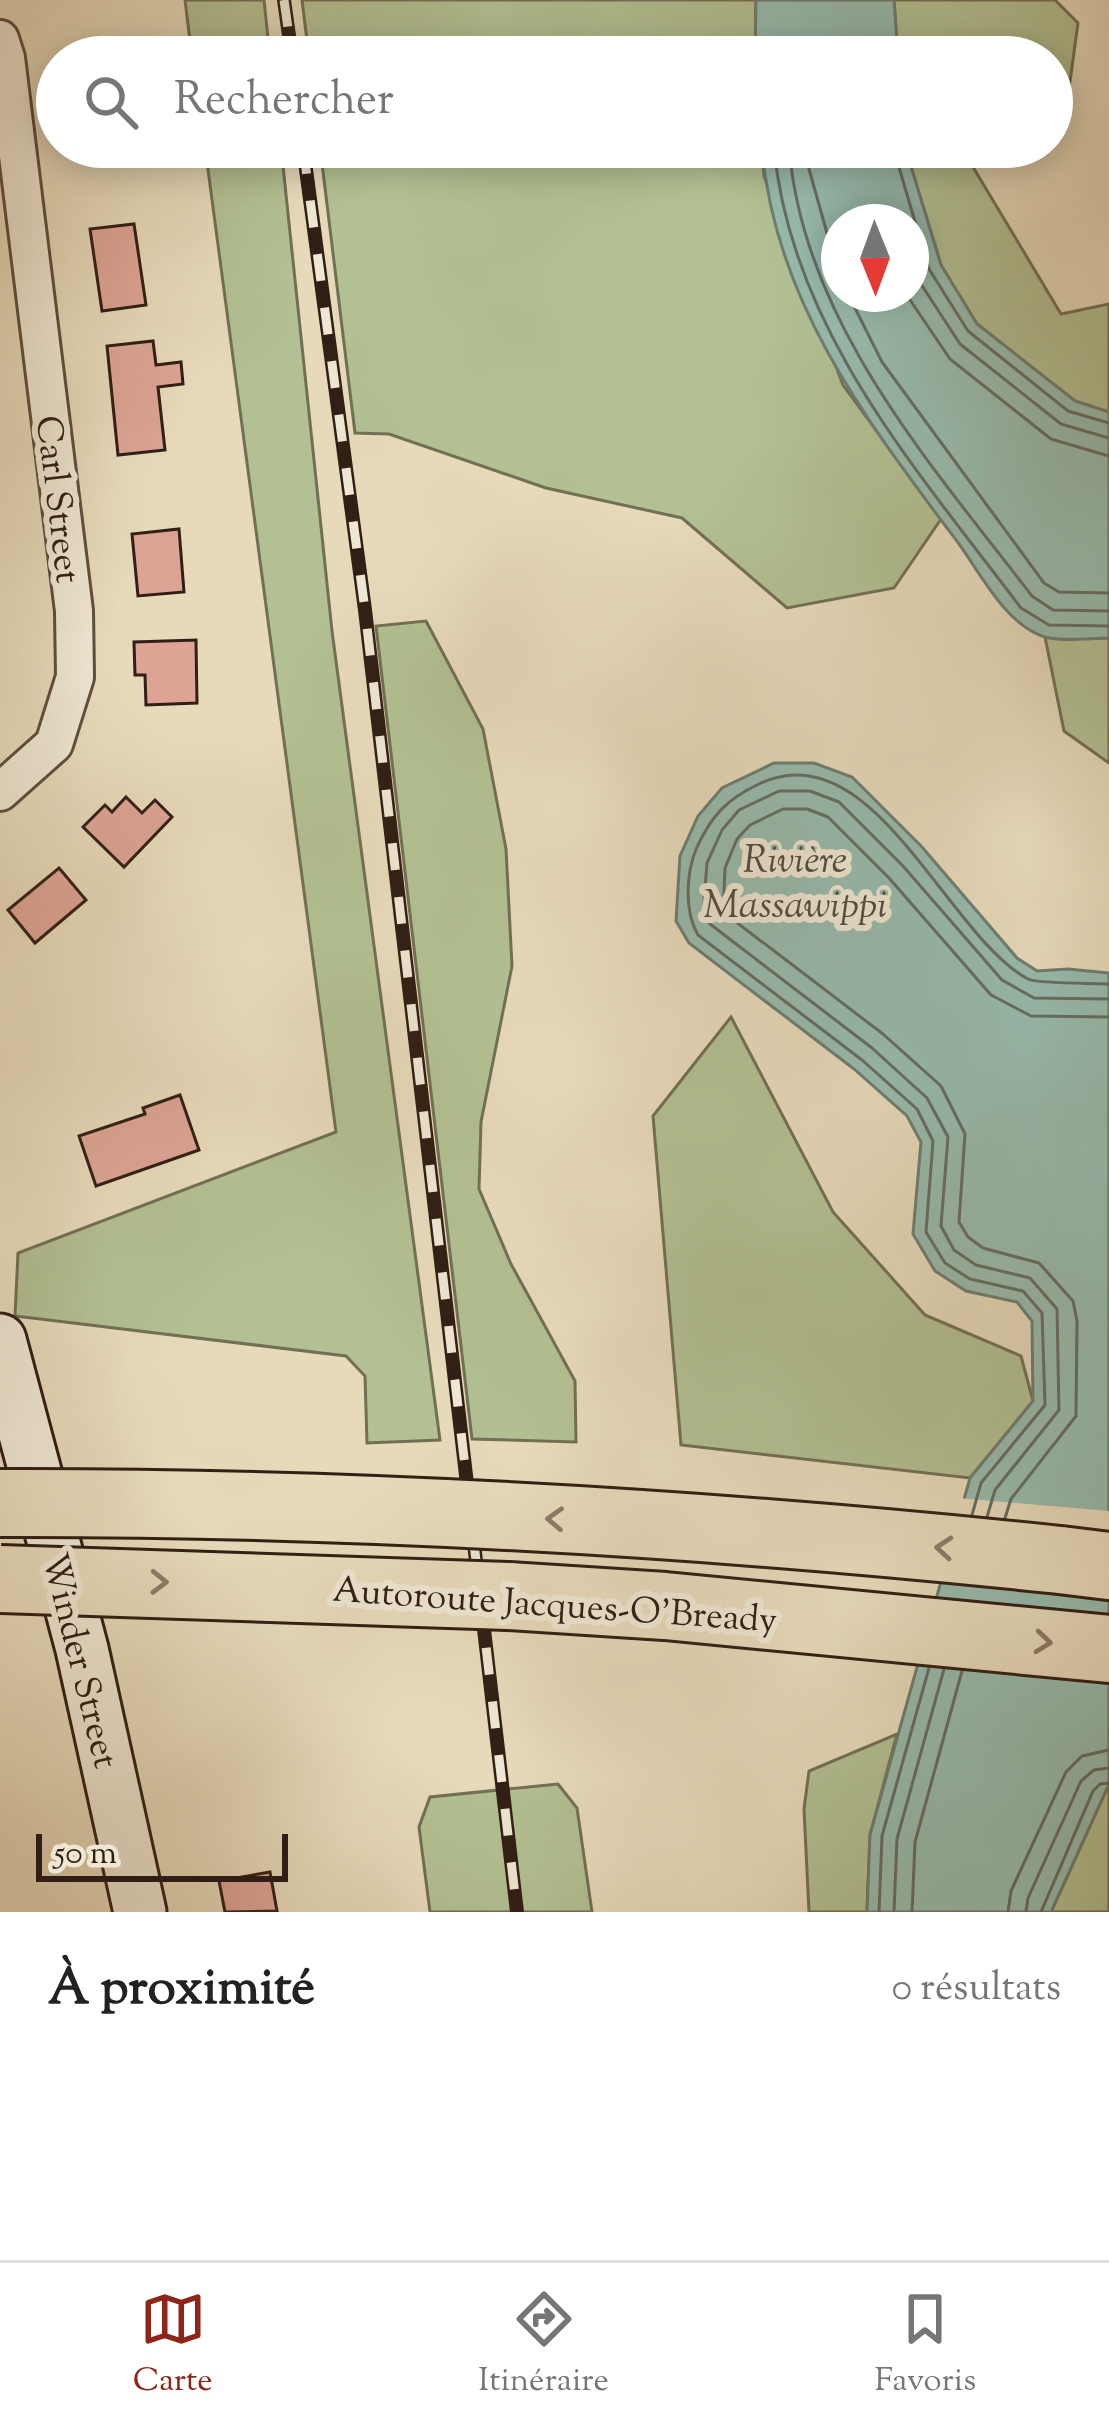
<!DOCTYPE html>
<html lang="fr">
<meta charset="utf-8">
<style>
:root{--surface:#fff;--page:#f2f2f2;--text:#222;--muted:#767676;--line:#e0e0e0;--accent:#8f2418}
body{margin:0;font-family:"Sorts Mill Goudy",serif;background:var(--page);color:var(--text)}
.compass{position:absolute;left:821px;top:204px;width:108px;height:108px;border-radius:50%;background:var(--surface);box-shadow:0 6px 30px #0003;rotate:179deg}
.scale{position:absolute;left:36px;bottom:30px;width:252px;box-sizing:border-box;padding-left:12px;border:6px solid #311f15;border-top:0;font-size:33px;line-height:42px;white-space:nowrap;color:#311f15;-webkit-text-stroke:9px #efe7d3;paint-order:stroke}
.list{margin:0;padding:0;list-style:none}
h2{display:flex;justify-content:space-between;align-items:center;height:156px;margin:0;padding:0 48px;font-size:51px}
h2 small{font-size:39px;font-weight:400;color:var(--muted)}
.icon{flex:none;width:66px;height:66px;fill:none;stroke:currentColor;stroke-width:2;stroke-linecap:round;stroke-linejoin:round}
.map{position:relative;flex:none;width:1109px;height:1912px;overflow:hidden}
.search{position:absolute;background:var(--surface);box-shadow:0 6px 30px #0003;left:36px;right:36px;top:36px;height:132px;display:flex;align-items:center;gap:30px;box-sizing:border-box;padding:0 42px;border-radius:66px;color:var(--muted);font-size:45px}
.sheet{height:348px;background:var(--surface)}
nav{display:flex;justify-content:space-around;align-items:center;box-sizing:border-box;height:168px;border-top:3px solid var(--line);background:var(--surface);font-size:33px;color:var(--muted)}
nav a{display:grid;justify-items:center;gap:6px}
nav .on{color:var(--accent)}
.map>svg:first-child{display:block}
</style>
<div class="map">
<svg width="1109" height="1912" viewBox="0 0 1109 1912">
<rect width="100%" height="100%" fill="#e7dabb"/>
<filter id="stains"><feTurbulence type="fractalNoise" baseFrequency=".00167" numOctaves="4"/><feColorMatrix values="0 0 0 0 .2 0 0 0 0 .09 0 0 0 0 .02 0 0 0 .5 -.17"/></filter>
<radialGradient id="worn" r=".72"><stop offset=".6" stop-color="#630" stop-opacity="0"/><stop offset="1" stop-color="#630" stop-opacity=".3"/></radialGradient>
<g fill="#b2c093" stroke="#727054" stroke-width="3">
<polygon points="185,0 264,0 270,57 192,57"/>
<polygon points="302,0 756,0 755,57 309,57"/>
<polygon points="894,0 1055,0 1078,23 1069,89 1052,98 1052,57 898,57"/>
<polygon points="205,147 281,147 332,631 440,1440 367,1443 365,1376 346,1356 15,1316 18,1253 336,1132"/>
<polygon points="320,147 762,147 764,176 843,385 941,519 894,588 787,608 682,518 546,488 389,434 355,433"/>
<polygon points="905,147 961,147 1061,314 1109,304 1109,412 1075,401 977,324 941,265"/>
<polygon points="426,621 483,729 506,849 512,966 481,1122 479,1189 511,1264 575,1381 576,1442 472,1439 376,626"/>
<polygon points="1045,637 1109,638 1109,763 1064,731"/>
<polygon points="731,1017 833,1212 925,1315 1021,1356 1033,1401 970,1478 681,1445 653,1116"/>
<polygon points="897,1734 870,1835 867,1912 809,1912 804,1809 809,1771"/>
<polygon points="558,1784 577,1808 592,1912 430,1912 419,1827 430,1797"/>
<polygon points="1109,1784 1109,1912 1051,1912"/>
</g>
<g fill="#97bbae" stroke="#6e7d71" stroke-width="3" fill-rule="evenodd">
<polygon points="756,0 894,0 898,57 755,57"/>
<path d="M762,147H905L941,265L977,324L1075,401L1109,412V638C1090,638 1063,642 1045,637C1006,625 981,574 959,544C869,424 774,302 762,147ZM911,222V294H839V222Z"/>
<polygon points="774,763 814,763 852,777 922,847 1017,958 1037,971 1068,969 1109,973 1109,1784 1051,1912 867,1912 870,1835 970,1478 1033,1401 1032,1321 1017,1302 966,1291 935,1271 913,1234 921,1142 907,1116 854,1069 689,943 676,921 680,856 698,816 722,788"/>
</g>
<polygon fill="#e7dabb" points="958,1498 1109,1511 1109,1596 935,1578"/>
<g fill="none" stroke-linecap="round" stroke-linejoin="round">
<g stroke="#646d62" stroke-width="3">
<path d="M774,147C790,327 916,469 1021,608L1049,625L1109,626"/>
<path d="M789,147C803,322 930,463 1032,596L1053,610L1109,611"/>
<polyline points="807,147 809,169 839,276"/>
<polyline points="893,147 929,269 968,331 1068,411 1109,423"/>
<polyline points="911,261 917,278 960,344 1061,424 1109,438"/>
<polyline points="848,294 882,362 1044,583 1059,592 1109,593"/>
<polyline points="906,294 950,359 1051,439 1109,456"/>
<path d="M972,1515L981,1483L1045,1405L1042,1313L1023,1291L970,1279L945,1263L926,1232L933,1141L917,1109L862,1060L698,935C684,911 686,872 697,847C712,815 727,799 759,784C872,729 947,936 1028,979C1037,984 1094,983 1109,984"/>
<polyline points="987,1517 995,1490 1059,1410 1057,1309 1030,1278 976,1265 954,1250 941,1226 948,1137 927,1098 872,1048 710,924 703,913 707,863 722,830 739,810 779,791 810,791 839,802 903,866 1002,980 1034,998 1109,999"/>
<polyline points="1005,1518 1011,1499 1076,1416 1077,1321 1073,1301 1039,1263 983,1248 968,1237 959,1222 965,1134 941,1086 883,1034 723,912 725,868 737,839 750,825 783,809 807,809 828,817 889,878 991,995 1031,1016 1109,1017"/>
<polyline points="879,1912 882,1836 929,1668"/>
<polyline points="894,1912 897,1839 944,1669"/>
<polyline points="912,1912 915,1842 962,1671"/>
<polyline points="1008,1912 1011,1891 1066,1772 1082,1756 1109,1750"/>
<polyline points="1026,1912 1028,1898 1081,1781 1094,1770 1109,1768"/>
<polyline points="1041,1912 1093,1791 1100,1784 1109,1783"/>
</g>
</g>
<g fill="#dda495" stroke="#311f15" stroke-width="3">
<polygon points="134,224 146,305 102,311 90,229"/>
<polygon points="153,341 156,365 181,362 183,384 158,387 165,450 118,455 107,346"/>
<polygon points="179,529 184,592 138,596 132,534"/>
<polygon points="196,640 197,703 146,705 145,675 135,675 134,642"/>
<polygon points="126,797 142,813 155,800 172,817 124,867 83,827 105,805 112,812"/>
<polygon points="59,868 86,900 35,943 8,910"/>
<polygon points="180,1095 199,1150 96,1186 79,1136 145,1114 143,1108"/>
<polygon points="270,1872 277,1911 225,1912 219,1881"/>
</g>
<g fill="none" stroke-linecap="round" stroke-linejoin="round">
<g stroke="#5e4e3e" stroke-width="42">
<polyline id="street" points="0,39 6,58 74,611 75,677 54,744 0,792"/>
</g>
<g stroke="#311f15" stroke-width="57">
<polyline id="secondary" points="0,1340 82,1649 140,1912"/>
</g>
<g stroke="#311f15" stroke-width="72">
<g id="highway">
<polyline points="1060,1560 1109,1566"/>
<polyline points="508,1596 665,1606 1109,1649"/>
</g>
</g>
<use href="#street" stroke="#efe7d3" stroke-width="36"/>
<use href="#secondary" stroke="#efe7d3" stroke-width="51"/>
<use href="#highway" stroke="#e7dabb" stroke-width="66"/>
<g stroke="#311f15" stroke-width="14">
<g id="rail">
<polyline points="284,0 292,57"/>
<polyline points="303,147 365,610 517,1912"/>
</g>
</g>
<use href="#rail" stroke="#efe7d3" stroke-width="9" stroke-dasharray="27" stroke-linecap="butt"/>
<g stroke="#311f15" stroke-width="72" stroke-linecap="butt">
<g id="highway-bridge">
<path d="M0,1503C354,1502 708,1523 1060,1560"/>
<polyline points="0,1579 508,1596"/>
</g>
</g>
<use href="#highway-bridge" stroke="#e7dabb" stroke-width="66"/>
</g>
<defs><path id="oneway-chevron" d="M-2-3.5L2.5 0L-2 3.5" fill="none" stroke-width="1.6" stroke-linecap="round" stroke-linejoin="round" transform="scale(3)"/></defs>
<g stroke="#8c7c68">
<use href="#oneway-chevron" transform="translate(555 1519) rotate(-177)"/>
<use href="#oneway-chevron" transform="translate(944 1548) rotate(-175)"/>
<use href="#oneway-chevron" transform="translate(159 1582) rotate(1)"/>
<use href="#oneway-chevron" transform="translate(1043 1642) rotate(6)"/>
</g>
<g text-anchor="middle" stroke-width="12" stroke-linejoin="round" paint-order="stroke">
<g font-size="36" fill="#311f15" stroke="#efe7d3">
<text transform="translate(60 499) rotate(83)" y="13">Carl Street</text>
<text transform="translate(555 1603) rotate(4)" y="13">Autoroute Jacques-O'Bready</text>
<text transform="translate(82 1660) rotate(76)" y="13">Winder Street</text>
</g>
<g font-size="39" font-style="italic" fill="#504e43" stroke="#efe7d3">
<text x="795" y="872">Rivière<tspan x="795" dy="45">Massawippi</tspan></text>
</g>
</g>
<rect width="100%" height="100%" filter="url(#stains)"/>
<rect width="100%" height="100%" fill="url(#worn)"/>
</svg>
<svg class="compass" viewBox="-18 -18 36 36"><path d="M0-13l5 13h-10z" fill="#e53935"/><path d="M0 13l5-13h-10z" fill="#767676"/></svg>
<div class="scale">50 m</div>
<div class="search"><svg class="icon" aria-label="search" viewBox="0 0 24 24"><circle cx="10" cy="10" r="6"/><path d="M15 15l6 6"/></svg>Rechercher</div>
</div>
<section class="sheet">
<h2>À proximité<small>0 résultats</small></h2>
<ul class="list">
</ul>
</section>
<nav>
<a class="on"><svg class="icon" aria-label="map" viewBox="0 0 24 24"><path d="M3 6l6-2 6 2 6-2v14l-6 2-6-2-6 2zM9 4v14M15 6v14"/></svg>Carte</a>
<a><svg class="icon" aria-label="directions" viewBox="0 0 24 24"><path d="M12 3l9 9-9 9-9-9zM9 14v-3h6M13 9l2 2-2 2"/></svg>Itinéraire</a>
<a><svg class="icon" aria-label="saved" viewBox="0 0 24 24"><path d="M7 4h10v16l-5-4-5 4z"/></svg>Favoris</a>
</nav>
